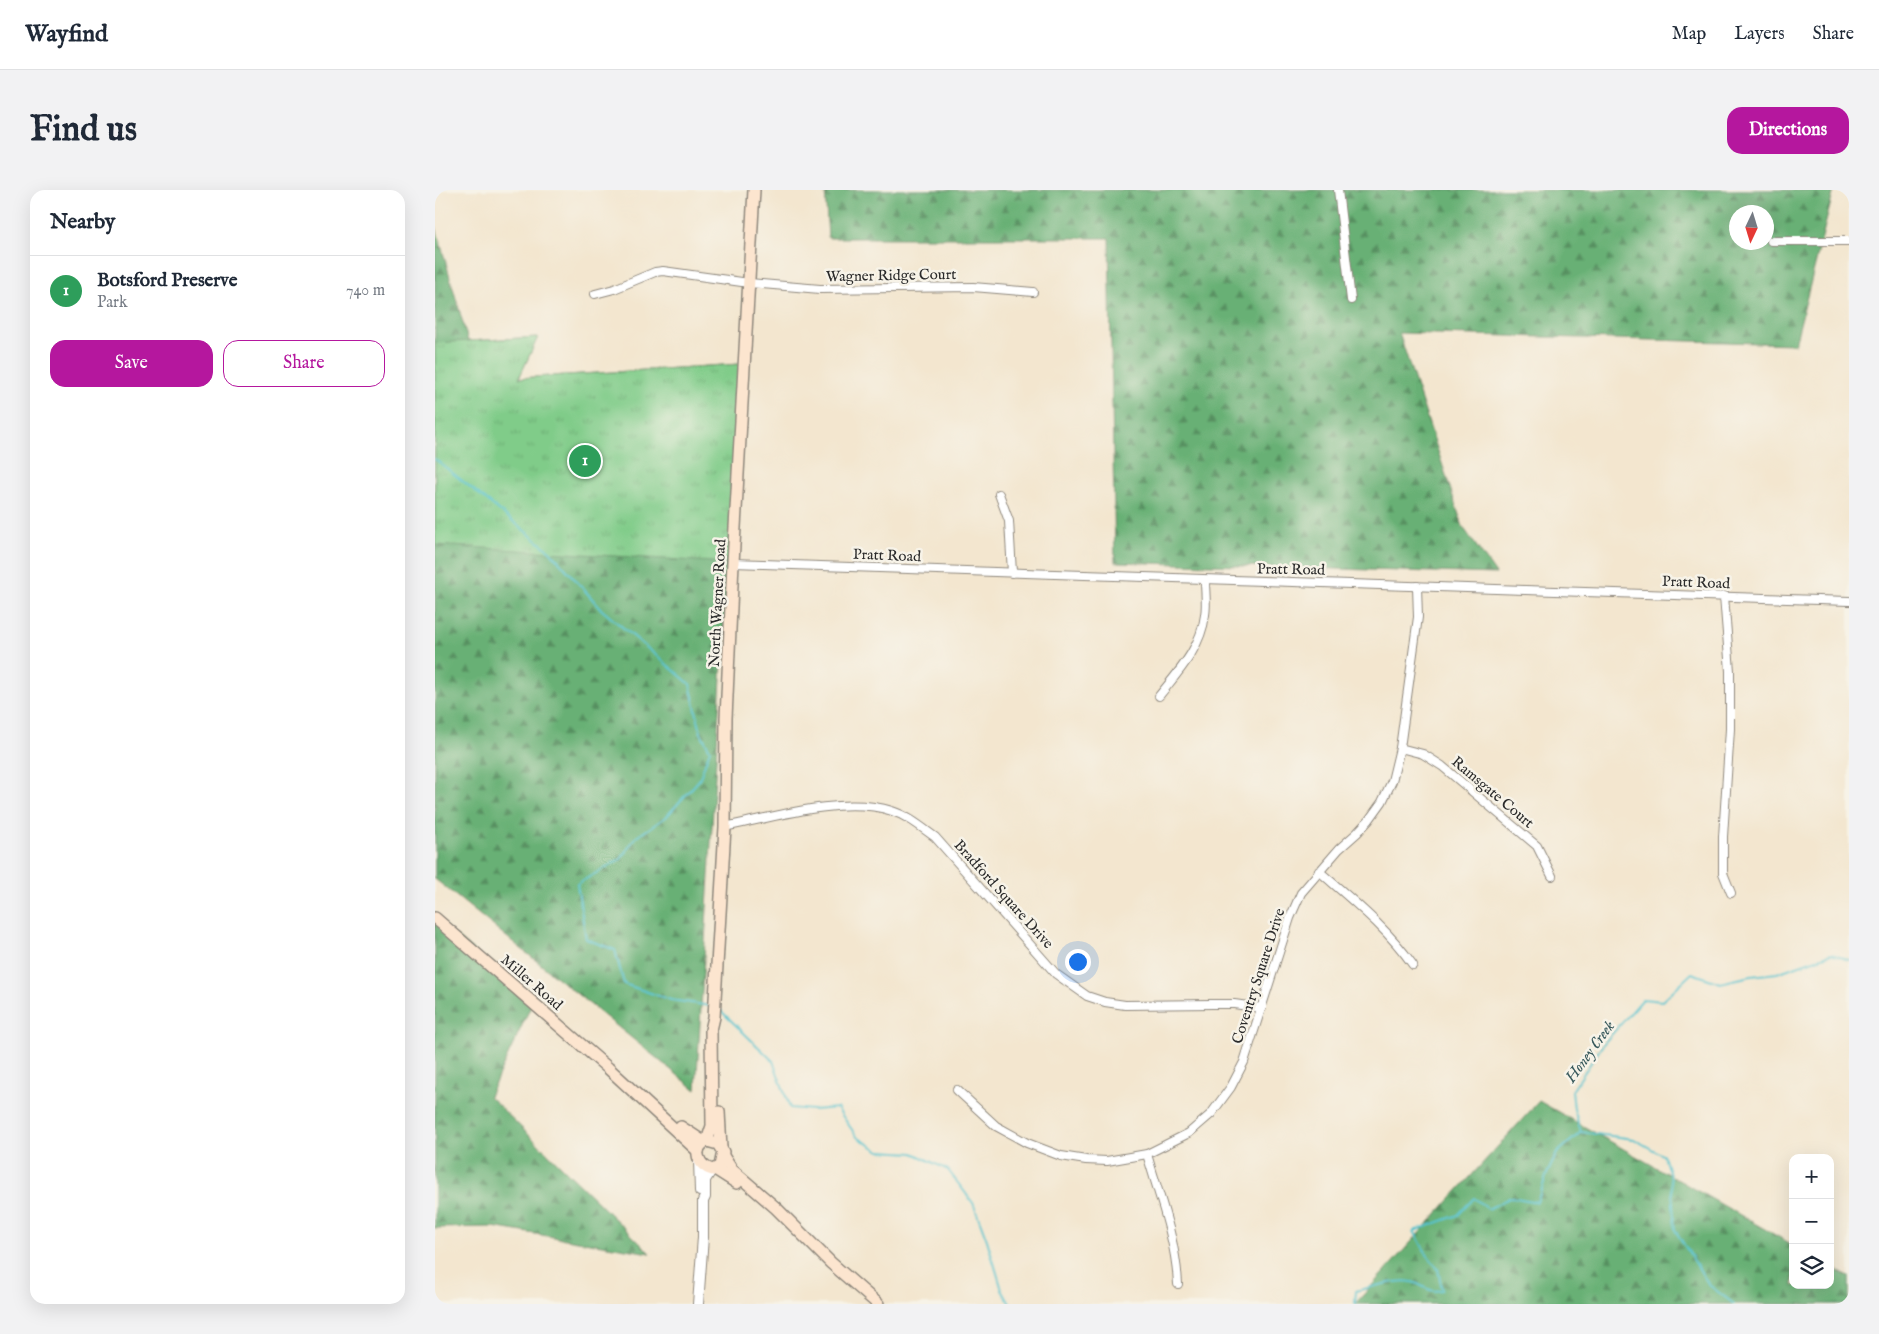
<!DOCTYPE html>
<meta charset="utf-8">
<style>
:root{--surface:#fff;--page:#f2f2f3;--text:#1f2937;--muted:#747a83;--line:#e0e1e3;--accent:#b5179e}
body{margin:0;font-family:"IM FELL English",serif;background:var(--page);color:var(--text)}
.controls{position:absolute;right:15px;bottom:15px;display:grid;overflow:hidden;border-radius:10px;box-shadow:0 5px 20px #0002}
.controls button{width:45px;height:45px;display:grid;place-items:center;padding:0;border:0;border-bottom:1px solid var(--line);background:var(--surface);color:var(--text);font:25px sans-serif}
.compass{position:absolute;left:1294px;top:15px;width:45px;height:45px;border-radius:50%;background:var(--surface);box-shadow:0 5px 20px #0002;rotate:184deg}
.you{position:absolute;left:642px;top:771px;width:18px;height:18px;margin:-12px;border:4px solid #fff;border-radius:50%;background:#1a73e8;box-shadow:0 0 0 8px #1a73e833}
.badge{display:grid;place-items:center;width:32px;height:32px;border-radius:50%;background:var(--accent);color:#fff;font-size:16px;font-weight:700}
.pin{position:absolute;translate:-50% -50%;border:2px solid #fff;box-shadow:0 1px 5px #0006}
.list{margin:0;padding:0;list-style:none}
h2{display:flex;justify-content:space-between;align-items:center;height:65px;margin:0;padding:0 20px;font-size:21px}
h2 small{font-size:16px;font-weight:400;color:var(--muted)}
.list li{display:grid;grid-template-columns:32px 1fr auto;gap:15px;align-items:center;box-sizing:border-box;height:70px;padding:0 20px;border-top:1px solid var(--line)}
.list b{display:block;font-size:19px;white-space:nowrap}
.list p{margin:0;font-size:16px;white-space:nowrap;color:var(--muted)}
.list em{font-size:16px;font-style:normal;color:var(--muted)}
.actions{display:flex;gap:10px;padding:15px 20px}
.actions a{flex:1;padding:11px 0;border:1px solid var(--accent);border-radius:15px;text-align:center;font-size:18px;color:var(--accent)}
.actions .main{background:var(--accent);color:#fff}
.icon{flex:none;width:28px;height:28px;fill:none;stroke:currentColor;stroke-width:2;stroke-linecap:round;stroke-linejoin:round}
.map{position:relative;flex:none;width:1414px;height:1114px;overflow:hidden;border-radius:15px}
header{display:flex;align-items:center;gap:30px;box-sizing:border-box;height:70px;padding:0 25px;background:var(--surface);border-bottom:1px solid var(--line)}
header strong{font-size:24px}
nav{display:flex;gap:28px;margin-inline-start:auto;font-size:18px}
.intro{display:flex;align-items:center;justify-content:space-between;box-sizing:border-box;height:120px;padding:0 30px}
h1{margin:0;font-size:35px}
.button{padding:12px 22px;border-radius:15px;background:var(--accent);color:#fff;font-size:18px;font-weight:700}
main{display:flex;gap:30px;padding:0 30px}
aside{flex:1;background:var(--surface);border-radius:15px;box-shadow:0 5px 20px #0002}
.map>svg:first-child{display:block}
</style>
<header>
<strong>Wayfind</strong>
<nav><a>Map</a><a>Layers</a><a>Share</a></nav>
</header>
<div class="intro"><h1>Find us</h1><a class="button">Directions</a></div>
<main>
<aside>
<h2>Nearby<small></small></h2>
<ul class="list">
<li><span class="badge" style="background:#2e9e5b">1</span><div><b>Botsford Preserve</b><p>Park</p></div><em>740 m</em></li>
</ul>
<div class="actions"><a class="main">Save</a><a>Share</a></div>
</aside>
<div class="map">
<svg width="1414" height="1114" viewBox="0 0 1414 1114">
<defs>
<pattern id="forest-firs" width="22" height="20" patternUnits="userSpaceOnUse" patternTransform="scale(1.25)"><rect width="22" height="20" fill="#68b075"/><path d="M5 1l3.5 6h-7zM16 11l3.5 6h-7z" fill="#568f60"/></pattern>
<pattern id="park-tufts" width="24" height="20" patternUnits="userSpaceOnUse" patternTransform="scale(1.25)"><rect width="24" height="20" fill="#80cc89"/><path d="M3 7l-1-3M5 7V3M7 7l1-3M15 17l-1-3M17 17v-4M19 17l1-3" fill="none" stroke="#6faf76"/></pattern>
</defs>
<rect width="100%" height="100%" fill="#f7f3e8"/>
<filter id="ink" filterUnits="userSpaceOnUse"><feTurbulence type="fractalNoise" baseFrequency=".02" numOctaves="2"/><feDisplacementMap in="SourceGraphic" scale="10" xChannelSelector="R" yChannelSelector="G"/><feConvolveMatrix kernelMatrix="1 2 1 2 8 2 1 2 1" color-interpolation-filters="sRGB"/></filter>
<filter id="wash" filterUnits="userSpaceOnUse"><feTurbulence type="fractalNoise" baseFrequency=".0096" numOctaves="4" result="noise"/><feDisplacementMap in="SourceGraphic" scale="20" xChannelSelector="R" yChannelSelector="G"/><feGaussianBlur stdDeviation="1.12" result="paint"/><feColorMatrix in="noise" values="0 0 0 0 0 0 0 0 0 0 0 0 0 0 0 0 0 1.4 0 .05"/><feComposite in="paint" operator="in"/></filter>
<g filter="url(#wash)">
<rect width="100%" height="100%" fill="#f3e6cf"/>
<g fill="url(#forest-firs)" stroke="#4a6e50" fill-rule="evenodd">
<path d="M390,0H1399L1360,154L964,143L1028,337L1061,384L680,372L674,48H393ZM1302,22H1332V52H1302Z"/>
<polygon points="0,34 33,151 103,147 84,188 305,174 261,900 0,689"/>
<polygon points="0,728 98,812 54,906 215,1063 58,1037 0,1038"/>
<polygon points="1104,911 1358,1055 1358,1095 1395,1095 1395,1077 1414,1087 1414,1114 920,1114"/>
</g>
<polygon fill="url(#park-tufts)" stroke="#567c5a" points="103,147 84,188 305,174 294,373 0,355 0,153"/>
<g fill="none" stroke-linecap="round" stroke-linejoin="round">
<g stroke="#56c3ce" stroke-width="2">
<polyline points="0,269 115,361 167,420 255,494 266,543 275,560 264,590 231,627 200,648 186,669 142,694 151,749 180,760 189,794 236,810 276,816"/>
<polyline points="283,818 338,871 355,918 378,920 402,918 422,947 445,961 478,963 513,980 538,1013 552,1050 567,1100 575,1114"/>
<polyline points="1146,942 1139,919 1137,901 1169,853 1208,809 1227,811 1257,783 1285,793 1316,786 1342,783 1396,764 1414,770"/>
<polyline points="1146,942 1199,949 1229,966 1236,989 1240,1040 1274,1095 1299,1114"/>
<path d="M920,1114L921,1101C936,1097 962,1089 977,1092C990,1095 991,1103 1007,1100L1003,1079L991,1063L979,1041L1023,1025L1039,1008L1053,1019L1076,1007L1102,1012L1112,984L1122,963L1146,942"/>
</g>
</g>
</g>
<g filter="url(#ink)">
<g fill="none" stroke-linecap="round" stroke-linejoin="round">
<g stroke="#8f887d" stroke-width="10">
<g id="minor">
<polyline points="903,0 916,110"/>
<polyline points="1336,51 1414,51"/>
<polyline points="160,104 179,99 220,82 228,81 314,93 385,99 538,97 598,102"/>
<polyline points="564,304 574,331 577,383"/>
<polyline points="298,373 1414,411"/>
<polyline points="1289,406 1295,481 1295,539 1288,647 1288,683 1296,703"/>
<path d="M724,506C744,481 766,458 770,425C772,414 770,402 770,390"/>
<polyline points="965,558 988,564 1007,576 1102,656 1117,686"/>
<path d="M290,637C338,627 410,605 457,621C473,626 486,637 500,647L621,784L652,806L670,812L690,815L778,814H799L827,818"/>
<path d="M884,681C918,711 952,738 978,775"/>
<polyline points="522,900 561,936 592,953 626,966 651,970 672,971 712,964 754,943 776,924 796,897 809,872 855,728 866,703 904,659 922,643 934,630 947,612 957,591 965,558 983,427 982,396"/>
<path d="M712,964C724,1006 741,1049 743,1094"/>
</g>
</g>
<g stroke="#8f887d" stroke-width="12">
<g id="tertiary">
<polyline points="264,970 265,1001"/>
<polyline points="263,1114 268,1047 268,1011 270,1007 270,990 277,979"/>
</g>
</g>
<g stroke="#8f887d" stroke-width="14">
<g id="secondary">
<polyline points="0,728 173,878 263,961"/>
<polyline points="284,922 286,958"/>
<polyline points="246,937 269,952"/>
<polyline points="272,951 277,936 276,840 279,827 290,637 291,528 298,373 319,0"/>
<path d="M272,951L283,954L288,962L285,976L278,980C263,977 256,958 272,951Z"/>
<polyline points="288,966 297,980 341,1018 396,1073 443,1114"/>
<polyline points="280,979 302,993"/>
</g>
</g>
<use href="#minor" stroke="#fff" stroke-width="8"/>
<use href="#tertiary" stroke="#fff" stroke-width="10"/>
<use href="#secondary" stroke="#fce5cf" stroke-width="11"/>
</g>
</g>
<g text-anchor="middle" stroke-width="5" stroke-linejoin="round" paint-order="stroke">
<g font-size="15" fill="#2b2b2b" stroke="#f7f3e8">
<text transform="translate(456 85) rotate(-1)" y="5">Wagner Ridge Court</text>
<text transform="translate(452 365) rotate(2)" y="5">Pratt Road</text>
<text transform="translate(856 379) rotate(1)" y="5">Pratt Road</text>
<text transform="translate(1261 392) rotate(2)" y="5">Pratt Road</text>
<text transform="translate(282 413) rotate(-87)" y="5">North Wagner Road</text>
<text transform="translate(1058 602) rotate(40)" y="5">Ramsgate Court</text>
<text transform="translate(569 704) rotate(48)" y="5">Bradford Square Drive</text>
<text transform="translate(823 786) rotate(-72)" y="5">Coventry Square Drive</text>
<text transform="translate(97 792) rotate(41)" y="5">Miller Road</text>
</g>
<g font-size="16" font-style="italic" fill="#38595c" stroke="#f7f3e8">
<text transform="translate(1154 861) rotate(-54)" y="6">Honey Creek</text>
</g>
</g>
</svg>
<div class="controls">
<button>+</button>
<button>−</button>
<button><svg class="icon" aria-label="layers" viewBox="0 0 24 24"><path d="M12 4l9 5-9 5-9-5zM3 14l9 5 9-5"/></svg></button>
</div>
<svg class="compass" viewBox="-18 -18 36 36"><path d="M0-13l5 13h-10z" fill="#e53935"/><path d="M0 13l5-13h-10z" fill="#747a83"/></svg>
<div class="you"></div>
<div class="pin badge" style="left:150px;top:271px;background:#2e9e5b">1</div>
</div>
</main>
